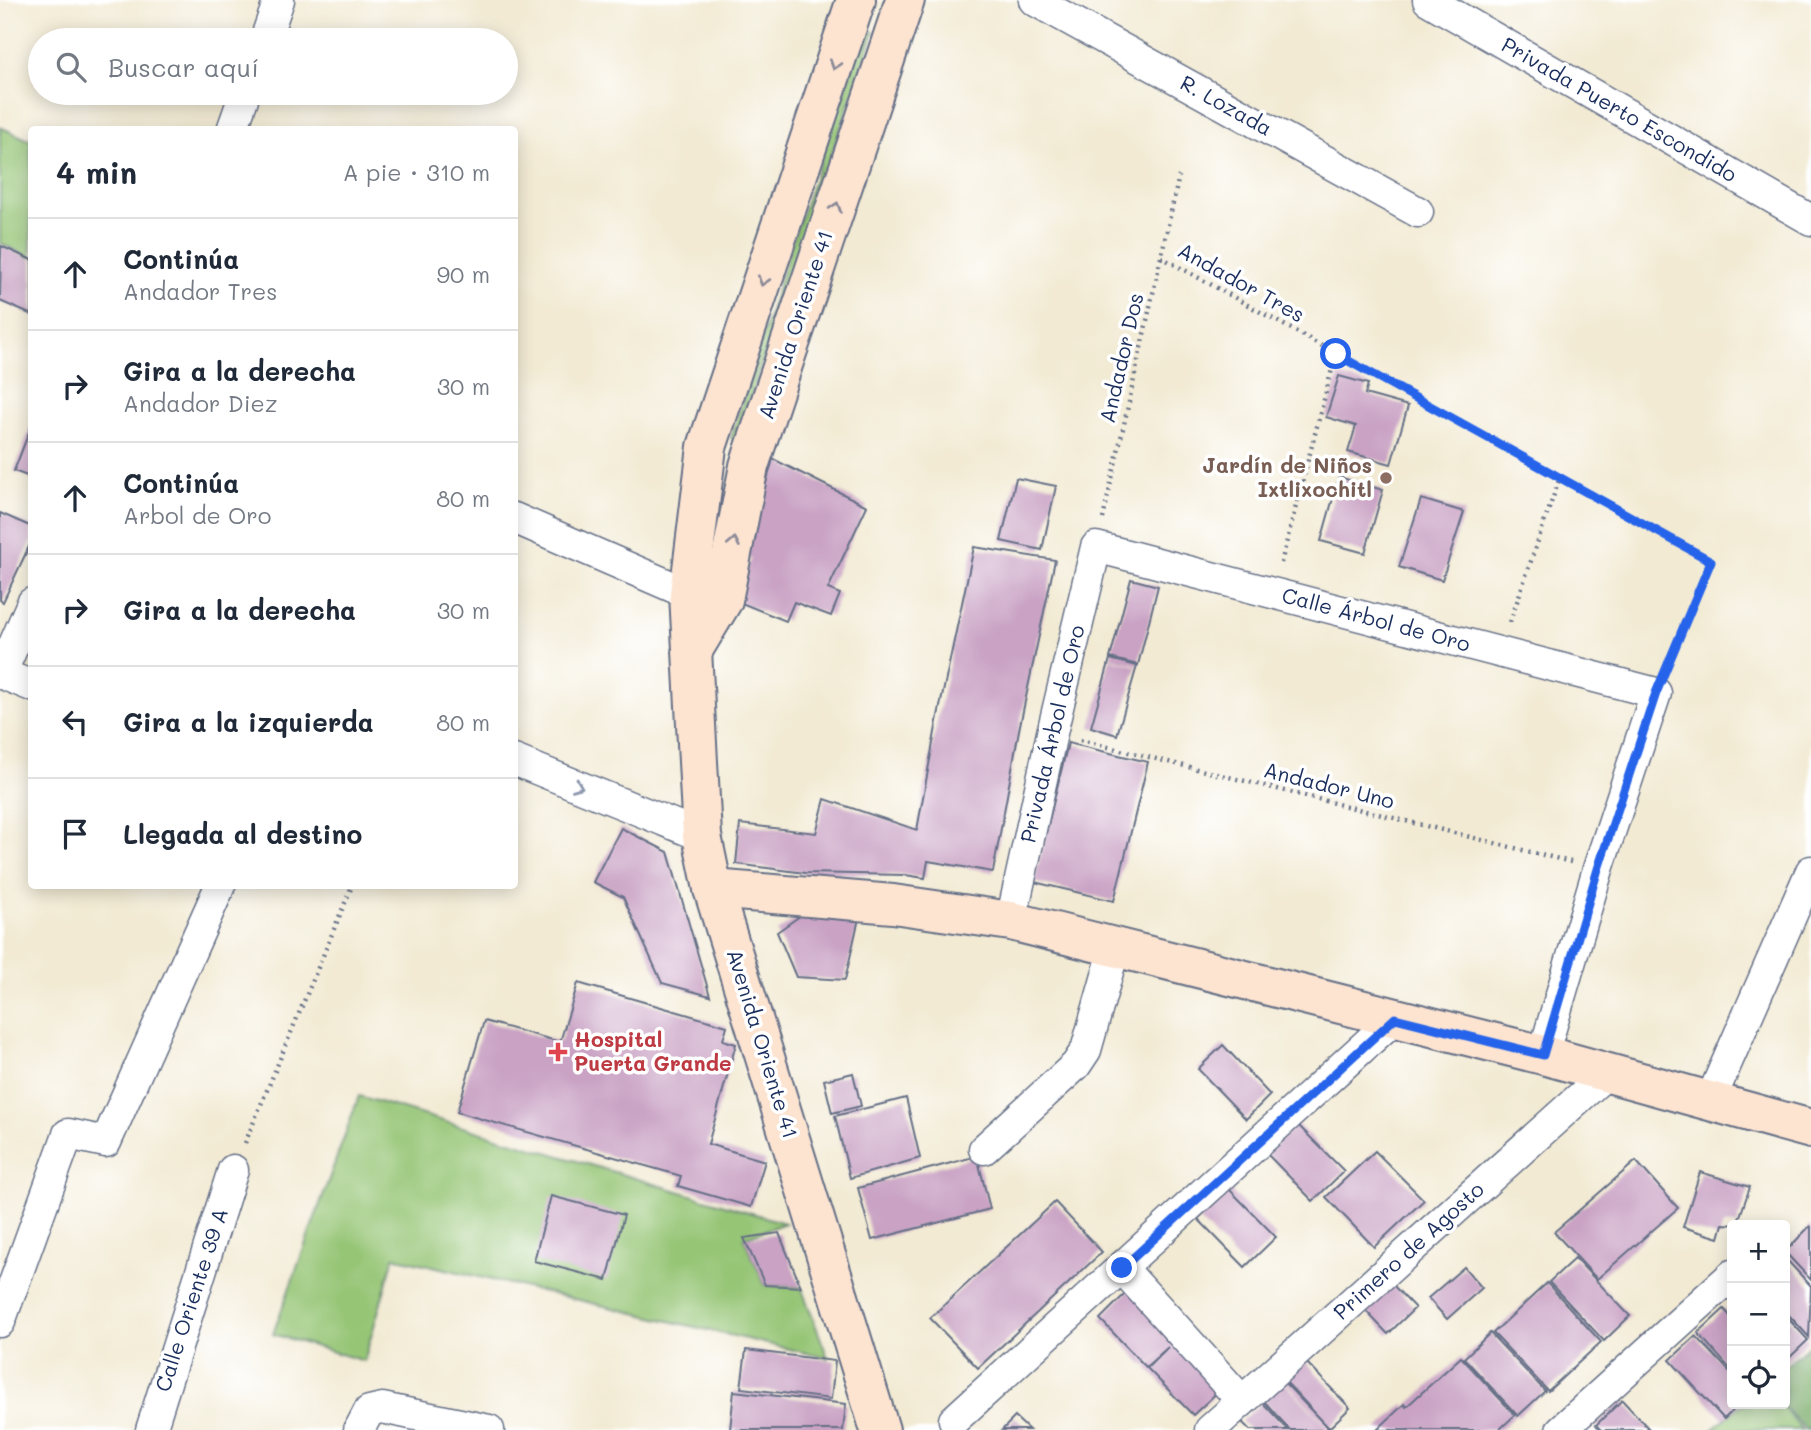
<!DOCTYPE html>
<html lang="es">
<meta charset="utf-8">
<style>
:root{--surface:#fff;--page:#f2f2f3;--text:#1f2937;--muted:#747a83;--line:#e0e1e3}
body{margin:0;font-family:Mali,sans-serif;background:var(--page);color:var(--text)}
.controls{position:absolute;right:21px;bottom:21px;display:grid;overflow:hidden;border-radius:7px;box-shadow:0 4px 18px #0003}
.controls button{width:63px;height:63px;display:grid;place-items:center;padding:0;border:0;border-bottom:2px solid var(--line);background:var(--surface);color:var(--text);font:35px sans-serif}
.stop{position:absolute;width:21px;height:21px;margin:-16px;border:5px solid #2563eb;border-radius:50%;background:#fff}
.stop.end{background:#2563eb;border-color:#fff;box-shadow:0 2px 7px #0008}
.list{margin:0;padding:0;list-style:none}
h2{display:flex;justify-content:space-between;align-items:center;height:91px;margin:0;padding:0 28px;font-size:30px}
h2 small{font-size:23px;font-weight:400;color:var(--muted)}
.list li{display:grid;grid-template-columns:46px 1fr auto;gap:21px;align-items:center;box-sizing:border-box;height:112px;padding:0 28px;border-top:2px solid var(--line)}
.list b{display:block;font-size:26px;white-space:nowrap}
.list p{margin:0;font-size:23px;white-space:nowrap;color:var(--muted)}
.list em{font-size:23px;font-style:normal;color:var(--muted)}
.icon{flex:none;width:38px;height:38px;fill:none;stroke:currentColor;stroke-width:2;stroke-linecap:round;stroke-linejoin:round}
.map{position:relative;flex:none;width:1811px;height:1430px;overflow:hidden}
.search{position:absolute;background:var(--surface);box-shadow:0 4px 18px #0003;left:28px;top:28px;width:490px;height:77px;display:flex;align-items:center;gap:18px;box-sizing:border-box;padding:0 24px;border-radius:38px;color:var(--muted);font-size:26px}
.panel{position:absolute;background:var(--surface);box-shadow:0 4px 18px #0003;left:28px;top:126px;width:490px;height:763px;border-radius:7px}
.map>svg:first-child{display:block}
</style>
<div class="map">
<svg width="1811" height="1430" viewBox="0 0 1811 1430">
<rect width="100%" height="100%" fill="#fff"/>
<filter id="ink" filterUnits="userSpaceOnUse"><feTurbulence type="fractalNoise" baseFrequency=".0143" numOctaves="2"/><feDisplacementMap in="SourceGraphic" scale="14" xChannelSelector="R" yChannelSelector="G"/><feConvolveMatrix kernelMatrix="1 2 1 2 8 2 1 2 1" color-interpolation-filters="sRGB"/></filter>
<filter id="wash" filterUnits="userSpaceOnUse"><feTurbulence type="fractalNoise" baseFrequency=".00686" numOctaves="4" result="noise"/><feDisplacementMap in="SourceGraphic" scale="28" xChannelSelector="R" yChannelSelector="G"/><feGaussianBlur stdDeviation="1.57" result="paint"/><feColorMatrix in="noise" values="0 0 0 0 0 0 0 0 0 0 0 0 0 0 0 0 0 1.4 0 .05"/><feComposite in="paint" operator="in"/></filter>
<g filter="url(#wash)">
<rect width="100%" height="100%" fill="#f2ead3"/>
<g fill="#95c575" stroke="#587a6a" stroke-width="2">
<polygon points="866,30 874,32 795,259 737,439 731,438 787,257"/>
<polygon points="0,127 31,141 31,258 0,243"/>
<polygon points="359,1096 785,1223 744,1238 765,1285 801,1287 828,1358 394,1257 364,1361 273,1334"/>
<polygon points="1742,1404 1780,1404 1802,1430 1712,1430"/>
</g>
<polygon fill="#78aa66" stroke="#4a6c62" stroke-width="2" points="1811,1343 1811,1430 1806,1430 1781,1404 1785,1404 1785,1366"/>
<g id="blocks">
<g fill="#c9a2c4">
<polygon points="1,246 32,260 32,315 0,301"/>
<polygon points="1339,376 1368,384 1365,394 1408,406 1391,464 1348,452 1356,426 1326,417"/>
<polygon points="31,427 32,427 32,478 14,471"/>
<polygon points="773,459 867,506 828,589 840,594 831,616 794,602 786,621 734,600 751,559 745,556"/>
<polygon points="1339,477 1383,490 1365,553 1321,541"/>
<polygon points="1016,478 1056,486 1042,550 1001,541"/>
<polygon points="1421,499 1464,512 1442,580 1399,567"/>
<polygon points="0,513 32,527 32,540 3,602 0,600"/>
<polygon points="974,547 1055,560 1019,730 993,872 928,861 925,878 905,875 805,873 736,864 740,824 816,833 825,799 917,830 938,716"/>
<polygon points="1131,579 1158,586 1138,665 1110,658"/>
<polygon points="1110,659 1137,666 1117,735 1091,727"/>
<polygon points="1068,743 1148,762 1114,901 1034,882"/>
<polygon points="621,828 668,852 710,996 662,983 623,897 593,882"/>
<polygon points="807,911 859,918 845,980 796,977 777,932"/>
<polygon points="578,983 727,1026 723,1040 736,1044 708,1144 765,1161 751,1207 678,1186 681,1176 457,1112 484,1021 560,1042"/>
<polygon points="1223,1045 1270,1095 1246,1119 1198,1069"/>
<polygon points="853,1073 861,1106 832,1113 824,1080"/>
<polygon points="906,1098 920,1158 850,1178 835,1116"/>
<polygon points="1297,1124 1344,1171 1313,1201 1267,1154"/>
<polygon points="1375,1151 1424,1200 1374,1247 1326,1197"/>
<polygon points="977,1156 990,1209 872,1240 858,1188"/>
<polygon points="1636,1161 1678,1208 1597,1279 1554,1232"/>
<polygon points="1700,1172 1750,1187 1737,1225 1723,1224 1719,1238 1683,1227"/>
<polygon points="1229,1189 1276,1237 1245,1267 1198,1219"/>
<polygon points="551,1196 624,1215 607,1280 534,1261"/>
<polygon points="1055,1202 1102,1252 978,1368 930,1318"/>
<polygon points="1810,1226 1811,1227 1811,1280 1785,1252"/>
<polygon points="779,1233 801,1287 765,1285 744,1238"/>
<polygon points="1575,1258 1630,1316 1604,1341 1549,1282"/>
<polygon points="1785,1258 1811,1286 1809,1337 1785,1311"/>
<polygon points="1464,1267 1482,1288 1447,1319 1428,1298"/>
<polygon points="1390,1282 1415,1308 1388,1334 1363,1308"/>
<polygon points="1547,1283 1601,1342 1548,1391 1493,1333"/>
<polygon points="1130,1289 1224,1386 1193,1415 1147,1368 1168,1347 1146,1367 1100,1319"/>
<polygon points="1724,1309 1732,1318 1732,1371 1698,1333"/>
<polygon points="1785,1315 1808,1340 1785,1362"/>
<polygon points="1490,1333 1545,1391 1518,1416 1464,1358"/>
<polygon points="1696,1336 1732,1374 1732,1404 1740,1404 1724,1419 1670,1360"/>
<polygon points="746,1350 835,1361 831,1399 741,1388"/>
<polygon points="1461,1357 1515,1415 1499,1430 1377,1430 1404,1404 1406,1407"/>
<polygon points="1306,1362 1350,1408 1329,1428 1285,1381"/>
<polygon points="1284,1382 1328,1428 1326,1430 1290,1430 1264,1401"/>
<polygon points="734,1391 846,1404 843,1430 730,1430"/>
<polygon points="1622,1400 1650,1430 1601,1430 1596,1425"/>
<polygon points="1262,1402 1288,1430 1250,1430 1241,1421"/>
<polygon points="1015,1417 1029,1430 1002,1430"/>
</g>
</g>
</g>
<g filter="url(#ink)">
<use href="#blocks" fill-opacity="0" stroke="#667087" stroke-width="2"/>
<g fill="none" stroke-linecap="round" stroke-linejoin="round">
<g stroke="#667087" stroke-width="33">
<g id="street">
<polyline points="1034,0 1418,212"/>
<polyline points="1428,0 1811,220"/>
<polyline points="265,40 279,0"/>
<polyline points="232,130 245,93"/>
<polyline points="514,518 689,594 708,598"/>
<polyline points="0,673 32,686"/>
<polyline points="1,674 32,603"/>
<polyline points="514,760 702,836"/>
<polyline points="1011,921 1052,733 1096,547 1656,693 1598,869 1543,1055"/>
<polyline points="1710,1101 1811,871"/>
<polyline points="984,1149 1076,1065 1086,1050 1115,947"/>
<polyline points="1122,1268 1242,1401"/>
<polyline points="0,1322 68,1134 106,1142 220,886"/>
<polyline points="954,1420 1395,1018"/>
<polyline points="151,1430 233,1170"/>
<polyline points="359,1430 369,1411 382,1408 489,1430"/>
<polyline points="1210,1430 1608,1072"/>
<polyline points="1561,1430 1732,1275"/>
</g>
</g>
<g stroke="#667087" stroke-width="42">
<g id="secondary">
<polyline points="856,0 707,447 689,594 702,836 713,889 880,1430"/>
<polyline points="693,650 723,600 749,466 905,0"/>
<polyline points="713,889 893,904 1011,921 1543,1055 1811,1129"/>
</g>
</g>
<g stroke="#667087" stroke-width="4.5" stroke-dasharray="2 5" stroke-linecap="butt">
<polyline points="1161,257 1711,561 1668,665"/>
<polyline points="1103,519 1179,176"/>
<polyline points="1281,563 1336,354"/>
<polyline points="1510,622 1560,477"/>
<polyline points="1080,740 1571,862"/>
<polyline points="245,1143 352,886"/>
</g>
<use href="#street" stroke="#fff" stroke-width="30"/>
<use href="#secondary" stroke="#fde4d1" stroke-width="38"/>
</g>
<defs><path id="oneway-chevron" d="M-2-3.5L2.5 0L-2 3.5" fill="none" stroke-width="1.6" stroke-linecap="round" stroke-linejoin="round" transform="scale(1.75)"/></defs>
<g stroke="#8c8a98">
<use href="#oneway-chevron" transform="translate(835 65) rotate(108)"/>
<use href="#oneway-chevron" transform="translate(836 207) rotate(-72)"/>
<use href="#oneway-chevron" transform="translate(763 281) rotate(108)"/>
<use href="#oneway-chevron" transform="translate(734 542) rotate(-79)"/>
</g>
<use stroke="#8d97ae" href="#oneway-chevron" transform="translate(578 786) rotate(22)"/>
</g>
<g fill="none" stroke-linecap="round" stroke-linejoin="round" filter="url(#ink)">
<polyline stroke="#2563eb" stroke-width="9" points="1122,1268 1395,1018 1543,1055 1598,869 1656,693 1711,561 1336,354"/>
</g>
<circle fill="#8d6e63" stroke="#fff" stroke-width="2.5" cx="1386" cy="478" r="7"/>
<path fill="#e0444e" stroke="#fff" stroke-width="2.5" d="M554.5 1041.5h7v7h7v7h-7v7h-7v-7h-7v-7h7z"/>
<g text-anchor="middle" stroke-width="7" stroke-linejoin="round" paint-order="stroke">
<g font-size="21" fill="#1b2f5e" stroke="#fff">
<text transform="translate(1226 106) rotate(29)" y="7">R. Lozada</text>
<text transform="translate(1619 110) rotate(30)" y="7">Privada Puerto Escondido</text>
<text transform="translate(1241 283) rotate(29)" y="7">Andador Tres</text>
<text transform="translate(796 325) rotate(-72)" y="7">Avenida Oriente 41</text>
<text transform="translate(1122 358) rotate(-77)" y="7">Andador Dos</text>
<text transform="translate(1376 620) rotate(15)" y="7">Calle Árbol de Oro</text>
<text transform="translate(1053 734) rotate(-77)" y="7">Privada Árbol de Oro</text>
<text transform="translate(1329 786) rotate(14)" y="7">Andador Uno</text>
<text transform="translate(762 1044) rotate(73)" y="7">Avenida Oriente 41</text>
<text transform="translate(1409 1251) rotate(-42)" y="7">Primero de Agosto</text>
<text transform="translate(192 1300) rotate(-72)" y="7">Calle Oriente 39 A</text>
</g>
<g font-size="21" font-weight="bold" fill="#785e54" stroke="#fff" text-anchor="end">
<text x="1372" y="473">Jardín de Niños<tspan x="1372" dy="24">Ixtlixochitl</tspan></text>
</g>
<g font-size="21" font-weight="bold" fill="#be3a42" stroke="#fff" text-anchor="start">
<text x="574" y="1047">Hospital<tspan x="574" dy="24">Puerta Grande</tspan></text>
</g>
</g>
</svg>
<div class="controls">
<button>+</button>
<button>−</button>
<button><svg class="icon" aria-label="locate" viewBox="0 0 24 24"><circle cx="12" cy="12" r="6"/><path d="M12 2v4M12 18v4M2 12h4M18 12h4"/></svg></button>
</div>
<div class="stop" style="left:1336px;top:354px"></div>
<div class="stop end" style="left:1122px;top:1268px"></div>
<div class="search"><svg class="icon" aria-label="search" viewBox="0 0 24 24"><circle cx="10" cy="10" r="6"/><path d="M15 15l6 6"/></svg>Buscar aquí</div>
<section class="panel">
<h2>4 min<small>A pie · 310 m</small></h2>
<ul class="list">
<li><svg class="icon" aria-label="ahead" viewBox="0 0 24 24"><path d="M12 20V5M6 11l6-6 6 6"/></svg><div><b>Continúa</b><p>Andador Tres</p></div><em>90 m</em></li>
<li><svg class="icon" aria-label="right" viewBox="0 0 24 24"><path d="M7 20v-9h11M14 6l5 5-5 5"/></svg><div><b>Gira a la derecha</b><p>Andador Diez</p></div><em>30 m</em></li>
<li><svg class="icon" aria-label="ahead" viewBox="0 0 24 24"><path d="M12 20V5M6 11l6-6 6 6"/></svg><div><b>Continúa</b><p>Arbol de Oro</p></div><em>80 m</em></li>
<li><svg class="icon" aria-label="right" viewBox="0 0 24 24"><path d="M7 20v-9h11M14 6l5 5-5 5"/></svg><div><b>Gira a la derecha</b></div><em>30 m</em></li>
<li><svg class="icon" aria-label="left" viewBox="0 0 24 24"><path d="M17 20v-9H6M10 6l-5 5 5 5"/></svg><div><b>Gira a la izquierda</b></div><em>80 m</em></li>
<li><svg class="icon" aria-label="arrive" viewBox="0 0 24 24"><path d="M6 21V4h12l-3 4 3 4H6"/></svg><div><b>Llegada al destino</b></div></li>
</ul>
</section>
</div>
